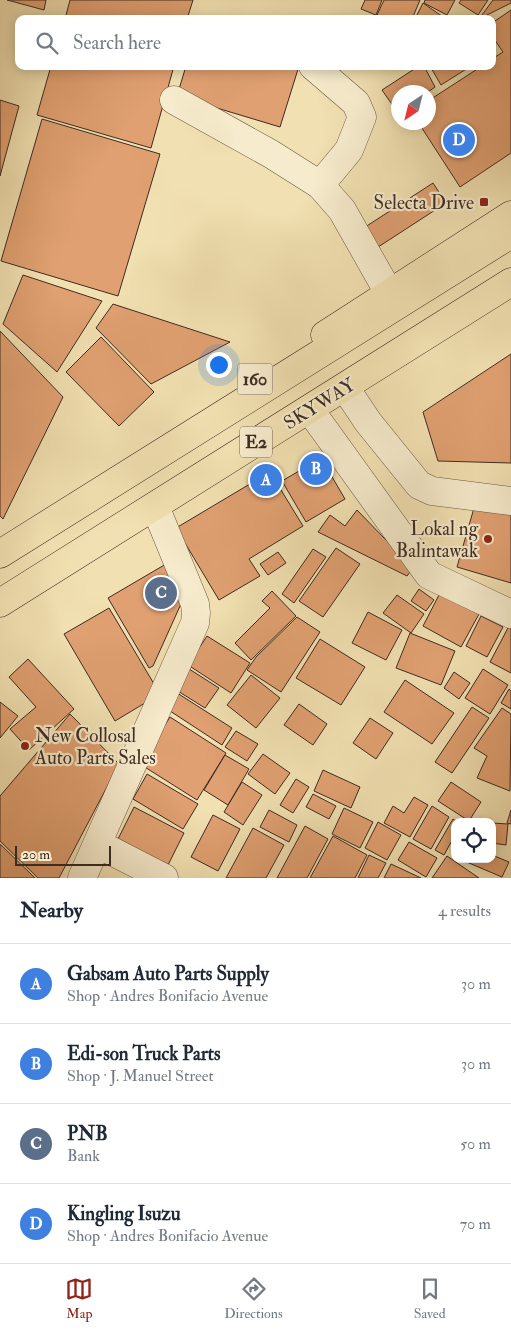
<!DOCTYPE html>
<meta charset="utf-8">
<style>
:root{--surface:#fff;--page:#f2f2f3;--text:#1f2937;--muted:#747a83;--line:#e0e1e3;--accent:#8f2418}
body{margin:0;font-family:"IM FELL Double Pica",serif;background:var(--page);color:var(--text)}
.controls{position:absolute;right:15px;bottom:15px;display:grid;overflow:hidden;border-radius:10px;box-shadow:0 2px 12px #0003}
.controls button{width:45px;height:45px;display:grid;place-items:center;padding:0;border:0;border-bottom:1px solid var(--line);background:var(--surface);color:var(--text);font:25px sans-serif}
.compass{position:absolute;left:391px;top:85px;width:45px;height:45px;border-radius:50%;background:var(--surface);box-shadow:0 2px 12px #0003;rotate:215deg}
.scale{position:absolute;left:15px;bottom:12px;width:96px;box-sizing:border-box;padding-left:5px;border:2px solid #3e2b23;border-top:0;font-size:14px;line-height:18px;white-space:nowrap;color:#3e2b23;-webkit-text-stroke:4px #f6ebcc;paint-order:stroke}
.you{position:absolute;left:218px;top:364px;width:18px;height:18px;margin:-12px;border:4px solid #fff;border-radius:50%;background:#1a73e8;box-shadow:0 0 0 8px #1a73e833}
.badge{display:grid;place-items:center;width:32px;height:32px;border-radius:50%;background:var(--accent);color:#fff;font-size:16px;font-weight:700}
.pin{position:absolute;translate:-50% -50%;border:2px solid #fff;box-shadow:0 1px 5px #0006}
.list{margin:0;padding:0;list-style:none}
h2{display:flex;justify-content:space-between;align-items:center;height:65px;margin:0;padding:0 20px;font-size:21px}
h2 small{font-size:16px;font-weight:400;color:var(--muted)}
.list li{display:grid;grid-template-columns:32px 1fr auto;gap:15px;align-items:center;box-sizing:border-box;height:80px;padding:0 20px;border-top:1px solid var(--line)}
.list b{display:block;font-size:19px;white-space:nowrap}
.list p{margin:0;font-size:16px;white-space:nowrap;color:var(--muted)}
.list em{font-size:16px;font-style:normal;color:var(--muted)}
.icon{flex:none;width:28px;height:28px;fill:none;stroke:currentColor;stroke-width:2;stroke-linecap:round;stroke-linejoin:round}
.map{position:relative;flex:none;width:511px;height:878px;overflow:hidden}
.search{position:absolute;background:var(--surface);box-shadow:0 2px 12px #0003;left:15px;right:15px;top:15px;height:55px;display:flex;align-items:center;gap:12px;box-sizing:border-box;padding:0 18px;border-radius:10px;color:var(--muted);font-size:19px}
.sheet{height:385px;background:var(--surface)}
nav{display:flex;justify-content:space-around;align-items:center;box-sizing:border-box;height:70px;border-top:1px solid var(--line);background:var(--surface);font-size:14px;color:var(--muted)}
nav a{display:grid;justify-items:center;gap:2px}
nav .on{color:var(--accent)}
.map>svg:first-child{display:block}
</style>
<div class="map">
<svg width="511" height="878" viewBox="0 0 511 878">
<rect width="100%" height="100%" fill="#f1e0b1"/>
<filter id="stains"><feTurbulence type="fractalNoise" baseFrequency=".004" numOctaves="4"/><feColorMatrix values="0 0 0 0 .2 0 0 0 0 .09 0 0 0 0 .02 0 0 0 .5 -.17"/></filter>
<radialGradient id="worn" r=".72"><stop offset=".6" stop-color="#630" stop-opacity="0"/><stop offset="1" stop-color="#630" stop-opacity=".3"/></radialGradient>
<g fill="#e0a071" stroke="#3e2b23">
<polygon points="7,0 46,0 44,10"/>
<polygon points="70,0 193,0 187,19 65,19"/>
<polygon points="365,0 382,0 376,15 361,9"/>
<polygon points="384,0 420,0 412,19 386,19 377,15"/>
<polygon points="425,0 455,0 447,15 424,3"/>
<polygon points="461,0 488,0 478,15 459,3"/>
<polygon points="493,0 511,0 511,3 479,19"/>
<polygon points="423,3 446,19 415,19"/>
<polygon points="511,10 511,153 460,187 418,122 428,122 428,101 482,66 492,66 492,59 503,52 492,36 492,23"/>
<polygon points="51,66 174,66 151,148 37,115"/>
<polygon points="186,66 299,66 280,127 177,96"/>
<polygon points="419,66 424,66 435,87 428,92 398,92 398,113 382,90"/>
<polygon points="430,66 471,66 441,85"/>
<polygon points="0,100 19,106 0,176"/>
<polygon points="42,119 160,154 118,296 1,261"/>
<polygon points="433,183 446,203 372,251 359,231"/>
<polygon points="23,275 102,301 57,372 3,324"/>
<polygon points="113,304 230,342 151,384 96,328"/>
<polygon points="0,331 63,397 3,519 0,516"/>
<polygon points="101,337 154,392 119,426 66,372"/>
<polygon points="511,354 511,463 438,461 423,412"/>
<polygon points="321,458 345,499 306,522 282,481"/>
<polygon points="270,472 303,526 249,559 260,576 219,600 176,528"/>
<polygon points="476,501 511,512 511,583 457,567"/>
<polygon points="357,510 413,568 407,576 318,532 330,515 345,526"/>
<polygon points="336,548 360,564 323,617 299,601"/>
<polygon points="313,549 326,557 294,603 282,594"/>
<polygon points="278,552 286,563 268,575 260,564"/>
<polygon points="166,564 185,595 153,666 149,668 108,598"/>
<polygon points="419,589 434,600 426,611 411,601"/>
<polygon points="272,591 296,616 251,660 235,643 270,608 262,601"/>
<polygon points="440,593 479,614 461,647 423,626"/>
<polygon points="397,595 424,614 411,633 383,613"/>
<polygon points="109,608 160,694 115,721 64,634"/>
<polygon points="368,612 402,630 386,660 352,643"/>
<polygon points="481,616 503,627 487,657 466,646"/>
<polygon points="297,617 320,632 281,692 247,670 256,657"/>
<polygon points="509,626 511,627 511,673 490,662"/>
<polygon points="410,633 455,651 441,685 396,668"/>
<polygon points="207,636 250,663 231,693 188,665"/>
<polygon points="320,639 365,667 341,705 296,678"/>
<polygon points="28,659 74,709 29,750 10,729 36,707 9,677"/>
<polygon points="186,667 219,688 205,708 173,688"/>
<polygon points="483,669 508,685 490,714 465,698"/>
<polygon points="454,672 470,683 459,699 444,688"/>
<polygon points="251,675 280,698 256,728 227,705"/>
<polygon points="405,680 454,713 432,744 384,712"/>
<polygon points="509,689 511,691 511,709 501,703"/>
<polygon points="174,691 232,728 222,745 164,707"/>
<polygon points="0,702 18,716 0,738"/>
<polygon points="299,704 327,724 313,745 284,725"/>
<polygon points="472,707 489,718 452,773 435,762"/>
<polygon points="502,708 511,714 510,791 477,778 487,756 474,748"/>
<polygon points="70,714 119,764 59,878 38,878 0,841 0,796"/>
<polygon points="170,717 226,753 197,800 140,764"/>
<polygon points="370,718 393,733 376,759 353,743"/>
<polygon points="236,731 258,744 247,761 225,747"/>
<polygon points="263,754 290,773 275,794 248,774"/>
<polygon points="225,755 249,769 228,805 204,790"/>
<polygon points="323,770 360,787 351,808 314,791"/>
<polygon points="147,774 198,804 183,829 133,799"/>
<polygon points="296,779 309,787 293,813 280,805"/>
<polygon points="242,782 262,795 243,825 224,812"/>
<polygon points="451,782 481,802 469,821 438,801"/>
<polygon points="313,794 336,806 329,819 306,807"/>
<polygon points="414,797 428,805 410,837 384,823 393,806 404,813"/>
<polygon points="432,806 449,817 431,849 413,839"/>
<polygon points="134,807 184,833 168,865 118,839"/>
<polygon points="344,808 373,822 360,848 332,834"/>
<polygon points="269,810 297,825 289,842 260,827"/>
<polygon points="511,810 511,824 507,823"/>
<polygon points="213,815 240,829 218,871 191,857"/>
<polygon points="453,819 457,822 455,822 455,835 444,855 435,850"/>
<polygon points="378,822 401,835 387,860 365,848"/>
<polygon points="492,823 508,824 506,845 492,843"/>
<polygon points="305,826 328,839 307,878 277,878"/>
<polygon points="253,828 284,845 266,878 226,878"/>
<polygon points="333,836 367,855 355,878 310,878"/>
<polygon points="409,842 437,858 426,877 398,860"/>
<polygon points="0,844 35,878 0,878"/>
<polygon points="369,855 386,863 378,878 358,878"/>
<polygon points="492,855 509,862 502,877 462,860 492,859"/>
<polygon points="447,856 479,878 432,878"/>
<polygon points="391,864 421,878 384,878"/>
</g>
<g fill="none" stroke-linecap="round" stroke-linejoin="round">
<g stroke="#6b5846" stroke-width="29">
<g id="minor">
<polyline points="313,66 356,103 362,117 349,150 320,185"/>
<polyline points="174,100 271,154 320,185 342,210 389,293"/>
<polyline points="350,395 368,422 419,485 432,491 511,501"/>
<polyline points="315,417 429,575 511,614"/>
<polyline points="98,844 164,878"/>
<polyline points="82,878 195,623 196,613 195,604 159,516"/>
</g>
</g>
<g stroke="#3e2b23" stroke-width="29">
<polyline id="major" points="325,335 511,215"/>
</g>
<g stroke="#3e2b23" stroke-width="29">
<g id="highway">
<polyline points="0,554 511,234"/>
<polyline points="0,603 511,282"/>
</g>
</g>
<use href="#minor" stroke="#f6ebcc" stroke-width="28"/>
<use href="#major" stroke="#f1e0b1" stroke-width="28"/>
<use href="#highway" stroke="#f1e0b1" stroke-width="28"/>
</g>
<g fill="#8f2418" stroke="#f6ebcc" stroke-width="2">
<rect x="479" y="197" width="10" height="10" rx="2.5"/>
<circle cx="488" cy="539" r="5"/>
<circle cx="25" cy="746" r="5"/>
</g>
<g text-anchor="middle" stroke-width="4.5" stroke-linejoin="round" paint-order="stroke">
<g fill="#f6ebcc" stroke="#756556" stroke-width="1">
<rect x="237.5" y="363.5" width="35" height="31" rx="4"/>
<rect x="240" y="426.5" width="32" height="31" rx="4"/>
</g>
<g font-size="18" font-weight="bold" fill="#3e2b23">
<text x="255" y="385">160</text>
<text x="256" y="448">E2</text>
</g>
<g font-size="19" fill="#3e2b23" stroke="#f6ebcc" text-anchor="end">
<text x="474" y="209">Selecta Drive</text>
<text x="478" y="535">Lokal ng<tspan x="478" dy="22">Balintawak</tspan></text>
<text x="35" y="742" text-anchor="start">New Collosal<tspan x="35" dy="22">Auto Parts Sales</tspan></text>
</g>
<g font-size="19" fill="#3e2b23" stroke="#f6ebcc">
<text transform="translate(319 403) rotate(-32)" y="7">SKYWAY</text>
</g>
</g>
<rect width="100%" height="100%" filter="url(#stains)"/>
<rect width="100%" height="100%" fill="url(#worn)"/>
</svg>
<div class="controls">
<button><svg class="icon" aria-label="locate" viewBox="0 0 24 24"><circle cx="12" cy="12" r="6"/><path d="M12 2v4M12 18v4M2 12h4M18 12h4"/></svg></button>
</div>
<svg class="compass" viewBox="-18 -18 36 36"><path d="M0-13l5 13h-10z" fill="#e53935"/><path d="M0 13l5-13h-10z" fill="#747a83"/></svg>
<div class="scale">20 m</div>
<div class="you"></div>
<div class="pin badge" style="left:266px;top:480px;background:#3f7fe0">A</div>
<div class="pin badge" style="left:316px;top:469px;background:#3f7fe0">B</div>
<div class="pin badge" style="left:161px;top:593px;background:#5c6f8a">C</div>
<div class="pin badge" style="left:459px;top:140px;background:#3f7fe0">D</div>
<div class="search"><svg class="icon" aria-label="search" viewBox="0 0 24 24"><circle cx="10" cy="10" r="6"/><path d="M15 15l6 6"/></svg>Search here</div>
</div>
<section class="sheet">
<h2>Nearby<small>4 results</small></h2>
<ul class="list">
<li><span class="badge" style="background:#3f7fe0">A</span><div><b>Gabsam Auto Parts Supply</b><p>Shop · Andres Bonifacio Avenue</p></div><em>30 m</em></li>
<li><span class="badge" style="background:#3f7fe0">B</span><div><b>Edi-son Truck Parts</b><p>Shop · J. Manuel Street</p></div><em>30 m</em></li>
<li><span class="badge" style="background:#5c6f8a">C</span><div><b>PNB</b><p>Bank</p></div><em>50 m</em></li>
<li><span class="badge" style="background:#3f7fe0">D</span><div><b>Kingling Isuzu</b><p>Shop · Andres Bonifacio Avenue</p></div><em>70 m</em></li>
</ul>
</section>
<nav>
<a class="on"><svg class="icon" aria-label="map" viewBox="0 0 24 24"><path d="M3 6l6-2 6 2 6-2v14l-6 2-6-2-6 2zM9 4v14M15 6v14"/></svg>Map</a>
<a><svg class="icon" aria-label="directions" viewBox="0 0 24 24"><path d="M12 3l9 9-9 9-9-9zM9 14v-3h6M13 9l2 2-2 2"/></svg>Directions</a>
<a><svg class="icon" aria-label="saved" viewBox="0 0 24 24"><path d="M7 4h10v16l-5-4-5 4z"/></svg>Saved</a>
</nav>
